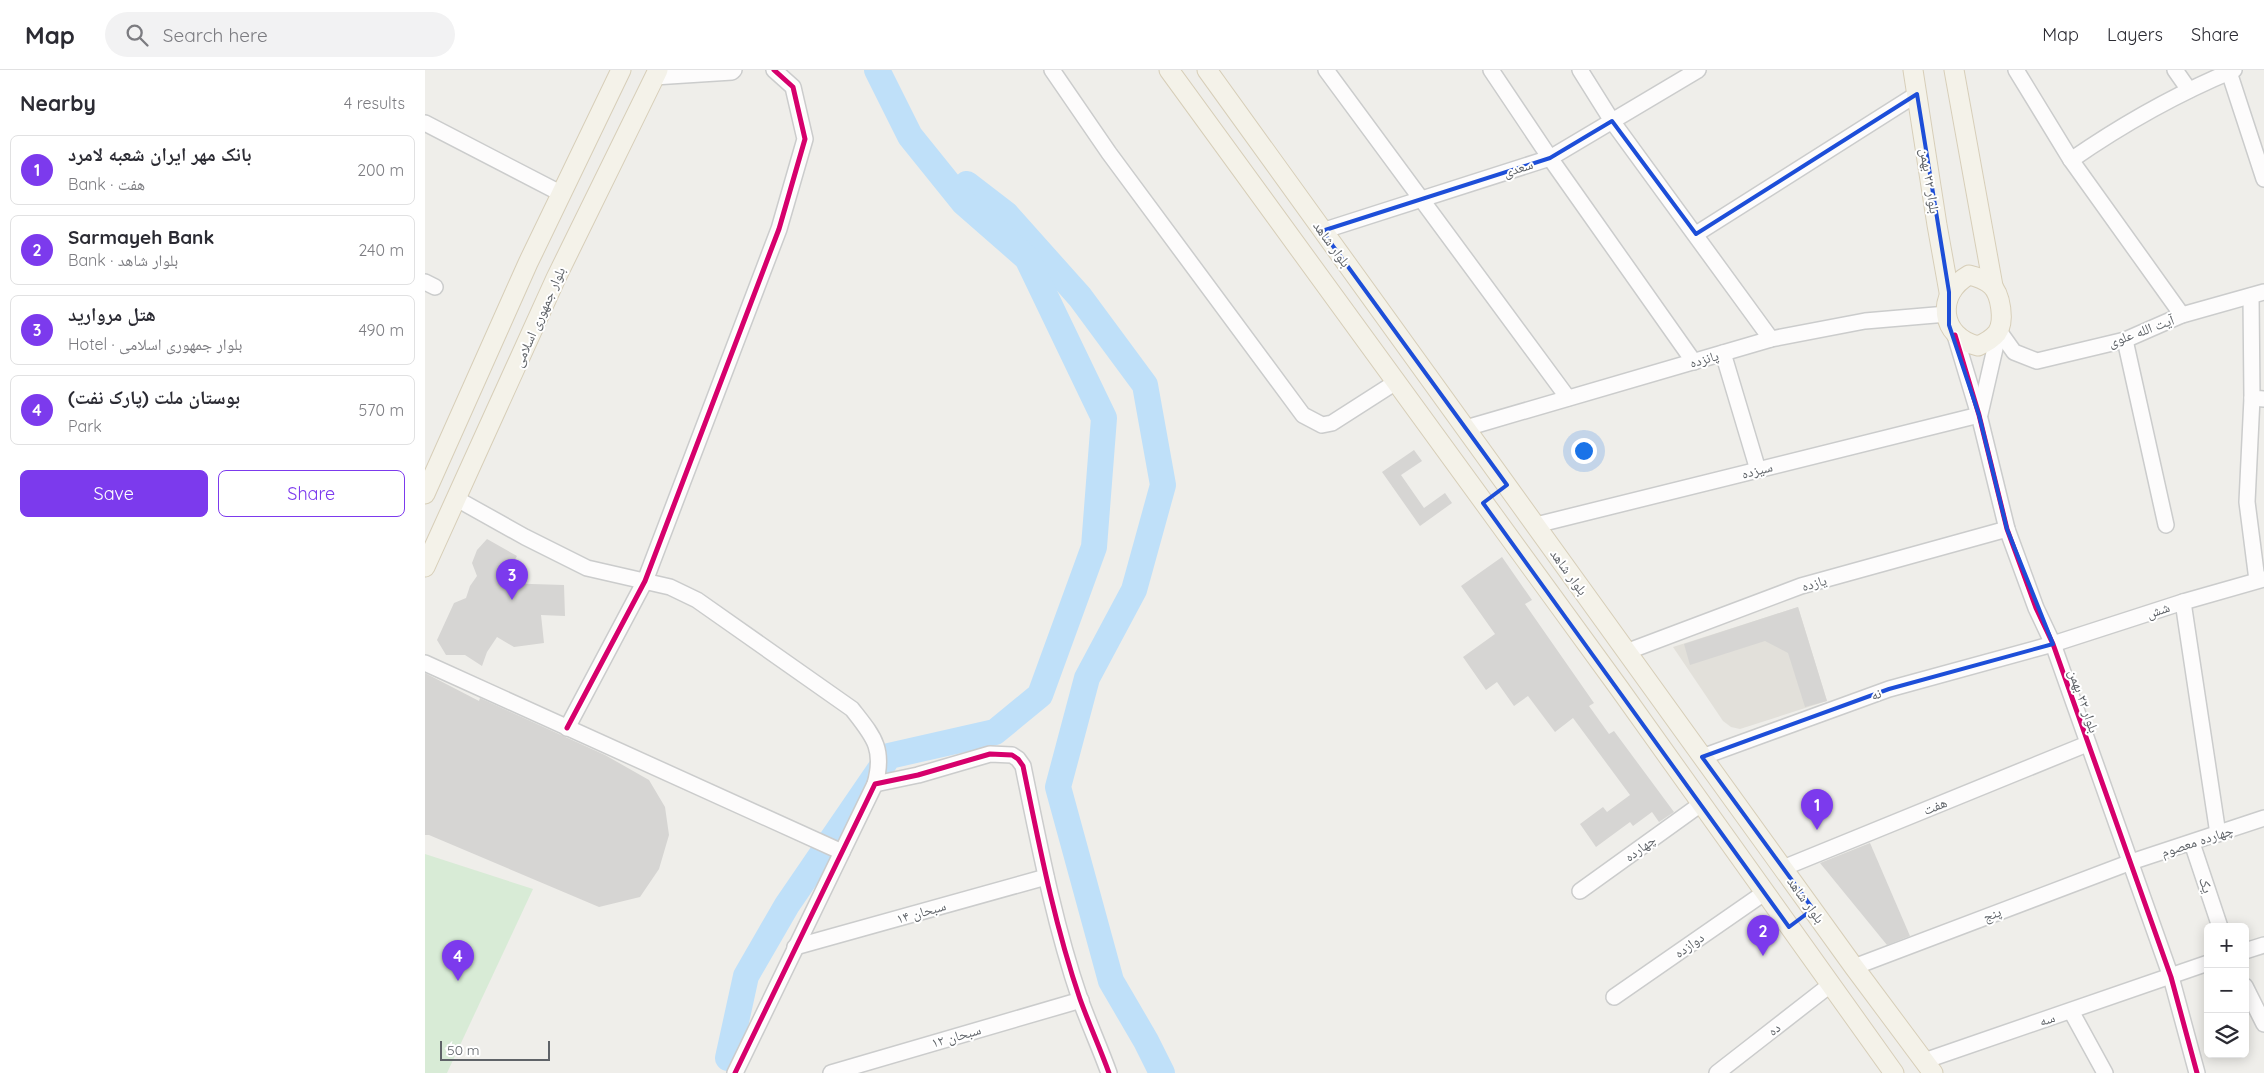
<!DOCTYPE html>
<meta charset="utf-8">
<style>
:root{--surface:#fff;--page:#f2f2f3;--text:#2b2b33;--muted:#7c7c81;--line:#e1e1e2;--accent:#7c3aed}
body{margin:0;font-family:Quicksand,"Noto Naskh Arabic",sans-serif;background:var(--page);color:var(--text)}
.controls{position:absolute;right:15px;bottom:15px;display:grid;overflow:hidden;border-radius:8px;box-shadow:0 2px 12px #0003}
.controls button{width:45px;height:45px;display:grid;place-items:center;padding:0;border:0;border-bottom:1px solid var(--line);background:var(--surface);color:var(--text);font:25px sans-serif}
.scale{position:absolute;left:15px;bottom:12px;width:110px;box-sizing:border-box;padding-left:5px;border:2px solid #5f6368;border-top:0;font-size:14px;line-height:18px;white-space:nowrap;color:#5f6368;-webkit-text-stroke:4px #fff;paint-order:stroke}
.you{position:absolute;left:1158px;top:380px;width:18px;height:18px;margin:-12px;border:4px solid #fff;border-radius:50%;background:#1a73e8;box-shadow:0 0 0 8px #1a73e833}
.badge{display:grid;place-items:center;width:32px;height:32px;border-radius:50%;background:var(--accent);color:#fff;font-size:16px;font-weight:700}
.pin{position:absolute;translate:-50% -41px;filter:drop-shadow(0 1px 2px #0008)}
.pin::after{content:'';position:absolute;top:26px;width:18px;height:15px;background:inherit;clip-path:polygon(0 0,100% 0,50% 100%)}
.list{margin:0;padding:0;list-style:none}
h2{display:flex;justify-content:space-between;align-items:center;height:65px;margin:0;padding:0 20px;font-size:21px}
h2 small{font-size:16px;font-weight:400;color:var(--muted)}
.list li{display:grid;grid-template-columns:32px 1fr auto;gap:15px;align-items:center;box-sizing:border-box;height:70px;margin:0 10px 10px;padding:0 10px;border:1px solid var(--line);border-radius:8px}
.list b{display:block;font-size:19px;white-space:nowrap}
.list p{margin:0;font-size:16px;white-space:nowrap;color:var(--muted)}
.list em{font-size:16px;font-style:normal;color:var(--muted)}
.actions{display:flex;gap:10px;padding:15px 20px}
.actions a{flex:1;padding:11px 0;border:1px solid var(--accent);border-radius:8px;text-align:center;font-size:18px;color:var(--accent)}
.actions .main{background:var(--accent);color:#fff}
.icon{flex:none;width:28px;height:28px;fill:none;stroke:currentColor;stroke-width:2;stroke-linecap:round;stroke-linejoin:round}
.map{position:relative;flex:none;width:1839px;height:1003px;overflow:hidden}
header{display:flex;align-items:center;gap:30px;box-sizing:border-box;height:70px;padding:0 25px;background:var(--surface);border-bottom:1px solid var(--line)}
header strong{font-size:24px}
nav{display:flex;gap:28px;margin-inline-start:auto;font-size:18px}
.search{width:350px;height:45px;background:var(--page);display:flex;align-items:center;gap:12px;box-sizing:border-box;padding:0 18px;border-radius:28px;color:var(--muted);font-size:19px}
main{display:flex}
aside{flex:1;background:var(--surface)}
.map>svg:first-child{display:block}
</style>
<header>
<strong>Map</strong>
<div class="search"><svg class="icon" aria-label="search" viewBox="0 0 24 24"><circle cx="10" cy="10" r="6"/><path d="M15 15l6 6"/></svg>Search here</div>
<nav><a>Map</a><a>Layers</a><a>Share</a></nav>
</header>
<main>
<aside>
<h2>Nearby<small>4 results</small></h2>
<ul class="list">
<li><span class="badge">1</span><div><b>بانک مهر ایران شعبه لامرد</b><p>Bank · هفت</p></div><em>200 m</em></li>
<li><span class="badge">2</span><div><b>Sarmayeh Bank</b><p>Bank · بلوار شاهد</p></div><em>240 m</em></li>
<li><span class="badge">3</span><div><b>هتل مروارید</b><p>Hotel · بلوار جمهوری اسلامی</p></div><em>490 m</em></li>
<li><span class="badge">4</span><div><b>بوستان ملت (پارک نفت)</b><p>Park</p></div><em>570 m</em></li>
</ul>
<div class="actions"><a class="main">Save</a><a>Share</a></div>
</aside>
<div class="map">
<svg width="1839" height="1003" viewBox="0 0 1839 1003">
<rect width="100%" height="100%" fill="#efeeea"/>
<polygon fill="#e2e0da" points="1373,537 1402,631 1315,659 1306,657 1298,651 1248,577"/>
<polygon fill="#d8ebd6" points="0,784 108,819 22,1003 0,1003"/>
<g fill="none" stroke-linecap="round" stroke-linejoin="round">
<g stroke="#bfe0f9" stroke-width="26">
<polyline points="542,114 581,144 655,227 720,315 738,415 709,520 662,608 633,717 686,911 721,971 737,1003"/>
<polyline points="303,988 321,906 362,835 464,686 570,662 615,625 669,477 679,348 602,188 539,133 485,66 452,0"/>
</g>
</g>
<g fill="#d6d5d3">
<polygon points="989,380 997,391 976,405 999,438 1020,423 1027,433 995,456 957,402"/>
<polygon points="62,469 92,486 77,513 139,515 140,546 116,545 119,573 89,577 72,567 62,582 57,596 40,585 21,585 12,570 29,533 41,528 45,516 52,506 47,493 52,480"/>
<polygon points="1077,487 1107,530 1100,534 1169,633 1164,636 1184,664 1189,661 1249,742 1234,752 1227,742 1208,756 1205,752 1171,777 1155,754 1178,737 1182,742 1205,725 1148,648 1130,662 1103,626 1089,636 1072,612 1061,620 1038,587 1070,564 1036,516"/>
<polygon points="1373,537 1402,631 1380,637 1363,583 1340,571 1265,595 1259,574"/>
<polygon points="0,603 54,631 55,628 180,685 224,710 240,737 244,765 234,799 215,827 174,837 4,765 0,765"/>
<polygon points="1445,773 1485,866 1462,875 1395,793"/>
</g>
<g fill="none" stroke-linecap="round" stroke-linejoin="round">
<g stroke="#cbcccc" stroke-width="18">
<g id="minor">
<polyline points="627,0 684,83 878,345 897,355 907,353 971,312"/>
<polyline points="901,0 1143,328"/>
<polyline points="1066,0 1125,88 1269,292"/>
<polyline points="1155,0 1187,51 1346,269"/>
<polyline points="1591,0 1646,90 1757,245"/>
<polyline points="1750,0 1764,20"/>
<polyline points="1804,2 1839,109"/>
<polyline points="229,7 307,2 309,0"/>
<polyline points="0,53 137,124"/>
<path d="M1646,90C1698,54 1751,24 1809,0"/>
<polyline points="897,161 1125,88 1273,0"/>
<polyline points="1271,164 1492,24"/>
<polyline points="0,212 10,217"/>
<polyline points="1826,226 1827,328 1839,329"/>
<polyline points="1574,261 1589,282 1612,291 1700,270 1757,245 1839,222"/>
<polyline points="1530,265 1554,345 1582,459 1611,538 1628,574 1746,907 1772,1003"/>
<polyline points="1700,270 1741,455"/>
<polyline points="1298,283 1333,400"/>
<polyline points="1827,328 1822,432 1832,510"/>
<polyline points="1555,344 1574,261"/>
<polyline points="1041,358 1346,269 1440,251 1522,244"/>
<path d="M32,429L100,467L162,498L245,517L272,530L427,639C448,666 460,678 450,714L310,1003"/>
<polyline points="1111,455 1554,345"/>
<polyline points="1758,532 1793,764"/>
<polyline points="1201,582 1376,516 1582,459"/>
<polyline points="0,593 417,782"/>
<polyline points="142,658 220,511 354,159 380,69 368,17 349,0"/>
<polyline points="1277,687 1464,619 1628,574 1758,532 1839,509"/>
<path d="M450,714L493,705L565,684L587,685L593,689L598,696C614,774 629,853 655,929C664,954 675,978 684,1003"/>
<polyline points="1767,773 1795,857"/>
<polyline points="1358,798 1662,674"/>
<polyline points="1155,821 1276,734"/>
<polyline points="370,877 621,807"/>
<polyline points="1820,881 1839,875"/>
<polyline points="1429,897 1706,792 1839,748"/>
<polyline points="1820,916 1839,954"/>
<polyline points="1189,927 1339,823"/>
<polyline points="1646,941 1680,1003"/>
<polyline points="1499,991 1783,893"/>
<polyline points="406,1003 656,930"/>
<polyline points="1292,1003 1405,915"/>
</g>
</g>
<g stroke="#d7ceb8" stroke-width="21">
<g id="major">
<polyline points="744,0 1194,618 1469,1003"/>
<polyline points="782,0 1429,897 1508,1003"/>
<polyline points="1488,0 1512,155 1524,222"/>
<polyline points="1529,0 1568,216"/>
<path d="M1544,205C1553,207 1559,209 1566,215C1576,224 1580,252 1572,263C1567,269 1560,273 1553,276C1515,267 1510,224 1544,205Z"/>
<polyline points="0,424 103,193 196,0"/>
<polyline points="0,497 131,208 233,0"/>
</g>
</g>
<use href="#minor" stroke="#fdfcfc" stroke-width="15"/>
<use href="#major" stroke="#f4f2e9" stroke-width="19"/>
<g stroke="#fff" stroke-width="8">
<g id="cycleway">
<polyline points="1530,265 1554,345 1582,459 1611,538 1628,574 1746,907 1772,1003"/>
<polyline points="142,658 220,511 354,159 380,69 368,17 349,0"/>
<path d="M310,1003L450,714L493,705L565,684L587,685L593,689L598,696C614,774 629,853 655,929C664,954 675,978 684,1003"/>
</g>
</g>
<use href="#cycleway" stroke="#d6006c" stroke-width="5"/>
</g>
<path fill="none" stroke="#1d4ed8" stroke-width="4" stroke-linejoin="round" d="M1492,24L1524,222V255L1554,345L1582,459L1628,574L1464,619L1277,687L1388,839L1364,857L1058,433L1082,415L897,161L1125,88L1187,51L1271,164Z"/>
<g text-anchor="middle" stroke-width="4" stroke-linejoin="round" paint-order="stroke">
<g font-size="14" fill="#5f6368" stroke="#fff">
<text transform="translate(1093 98) rotate(-18)" y="5">سعدی</text>
<text transform="translate(1505 111) rotate(81)" y="5">بلوار ۲۲ بهمن</text>
<text transform="translate(907 174) rotate(54)" y="5">بلوار شاهد</text>
<text transform="translate(114 247) rotate(-66)" y="5">بلوار جمهوری اسلامی</text>
<text transform="translate(1716 261) rotate(-20)" y="5">آیت الله علوی</text>
<text transform="translate(1279 289) rotate(-16)" y="5">پانزده</text>
<text transform="translate(1332 400) rotate(-14)" y="5">سیزده</text>
<text transform="translate(1144 502) rotate(54)" y="5">بلوار شاهد</text>
<text transform="translate(1389 513) rotate(-16)" y="5">یازده</text>
<text transform="translate(1733 540) rotate(-18)" y="5">شش</text>
<text transform="translate(1451 624) rotate(-20)" y="5">نه</text>
<text transform="translate(1659 631) rotate(71)" y="5">بلوار ۲۲ بهمن</text>
<text transform="translate(1510 736) rotate(-22)" y="5">هفت</text>
<text transform="translate(1772 771) rotate(-18)" y="5">چهارده معصوم</text>
<text transform="translate(1215 778) rotate(-36)" y="5">چهارده</text>
<text transform="translate(1781 815) rotate(71)" y="5">یک</text>
<text transform="translate(1381 830) rotate(54)" y="5">بلوار شاهد</text>
<text transform="translate(496 842) rotate(-16)" y="5">سبحان ۱۴</text>
<text transform="translate(1567 844) rotate(-21)" y="5">پنج</text>
<text transform="translate(1264 875) rotate(-35)" y="5">دوازده</text>
<text transform="translate(1622 949) rotate(-19)" y="5">سه</text>
<text transform="translate(1349 959) rotate(-38)" y="5">ده</text>
<text transform="translate(531 966) rotate(-16)" y="5">سبحان ۱۲</text>
</g>
</g>
</svg>
<div class="controls">
<button>+</button>
<button>−</button>
<button><svg class="icon" aria-label="layers" viewBox="0 0 24 24"><path d="M12 4l9 5-9 5-9-5zM3 14l9 5 9-5"/></svg></button>
</div>
<div class="scale">50 m</div>
<div class="you"></div>
<div class="pin badge" style="left:1392px;top:760px">1</div>
<div class="pin badge" style="left:1338px;top:886px">2</div>
<div class="pin badge" style="left:87px;top:530px">3</div>
<div class="pin badge" style="left:33px;top:911px">4</div>
</div>
</main>
